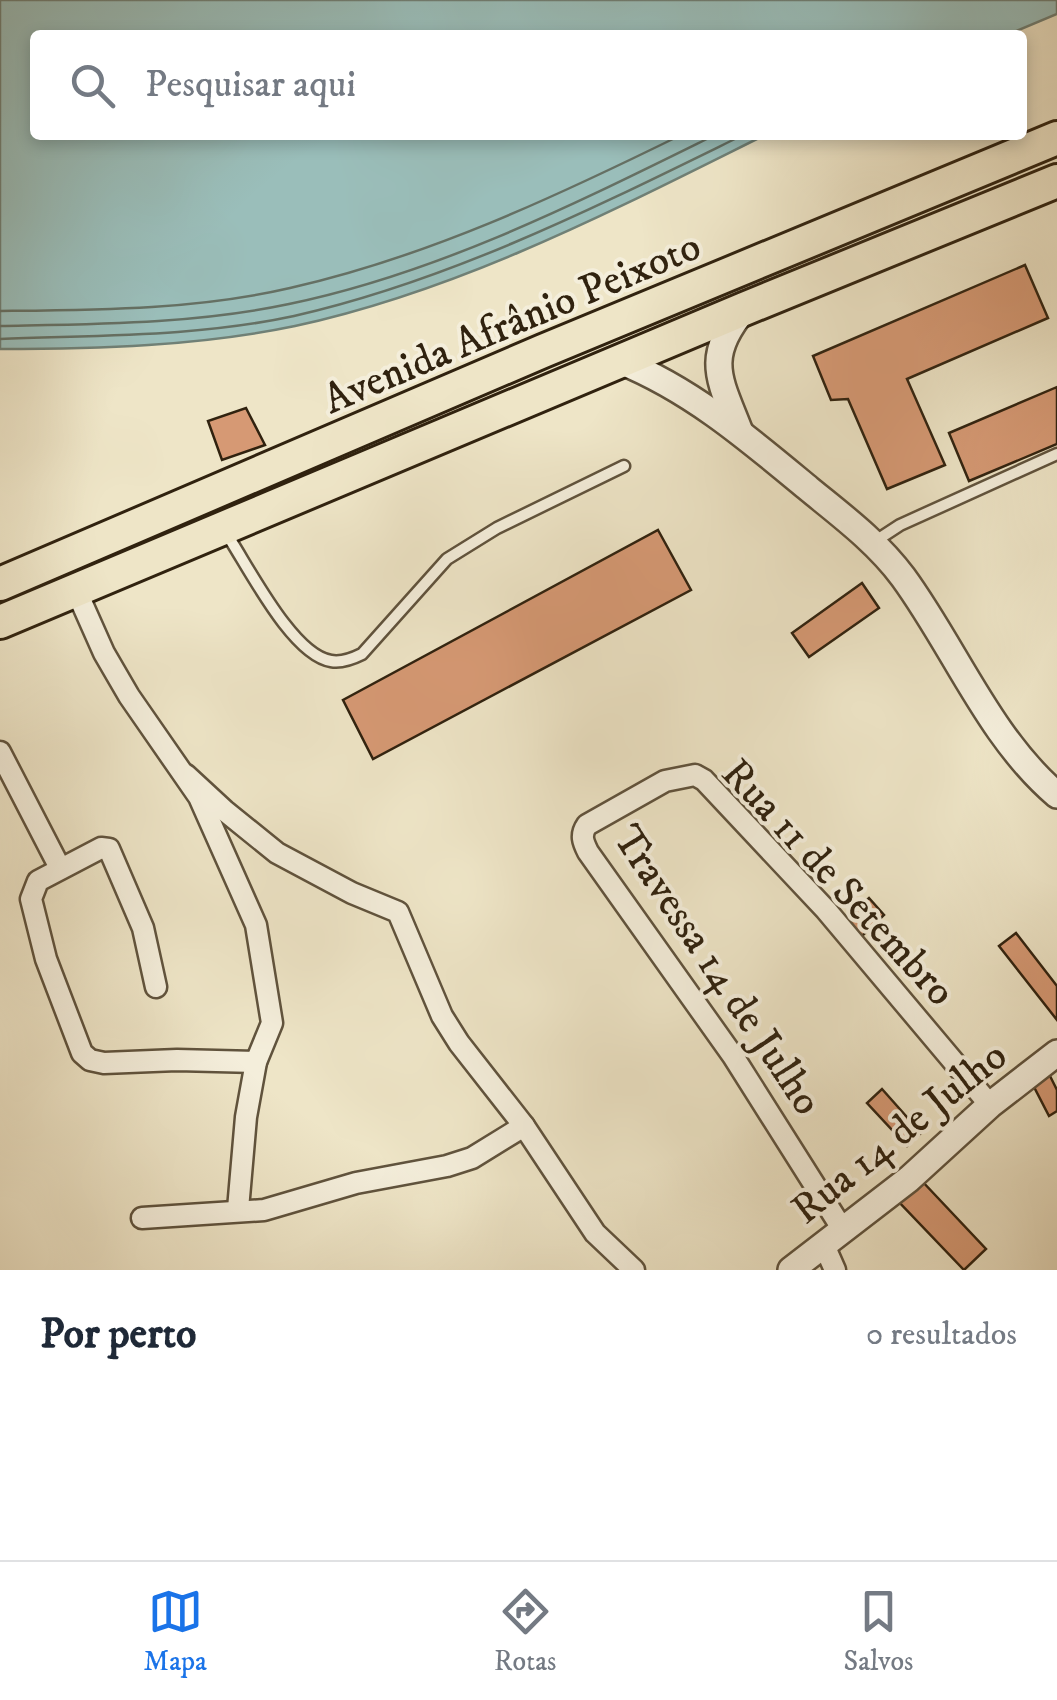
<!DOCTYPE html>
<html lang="pt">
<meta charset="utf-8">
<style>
:root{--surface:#fff;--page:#f6f6f7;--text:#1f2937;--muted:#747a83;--line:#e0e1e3;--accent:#1a73e8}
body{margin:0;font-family:"IM FELL DW Pica",serif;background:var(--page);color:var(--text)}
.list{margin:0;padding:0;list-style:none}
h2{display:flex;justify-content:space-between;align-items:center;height:130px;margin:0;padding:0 40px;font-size:42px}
h2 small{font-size:32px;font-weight:400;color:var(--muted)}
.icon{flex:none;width:55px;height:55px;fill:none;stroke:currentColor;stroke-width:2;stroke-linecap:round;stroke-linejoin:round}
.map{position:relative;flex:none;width:1057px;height:1270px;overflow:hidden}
.search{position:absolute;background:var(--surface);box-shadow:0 5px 15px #0003;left:30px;right:30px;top:30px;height:110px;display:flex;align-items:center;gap:25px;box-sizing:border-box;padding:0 35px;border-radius:10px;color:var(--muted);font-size:38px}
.sheet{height:290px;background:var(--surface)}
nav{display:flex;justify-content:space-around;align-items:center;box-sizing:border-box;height:140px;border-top:2px solid var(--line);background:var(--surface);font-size:28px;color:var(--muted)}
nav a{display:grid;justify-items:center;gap:5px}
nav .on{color:var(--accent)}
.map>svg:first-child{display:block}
</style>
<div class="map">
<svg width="1057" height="1270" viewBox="0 0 1057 1270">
<rect width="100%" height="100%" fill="#eee5c7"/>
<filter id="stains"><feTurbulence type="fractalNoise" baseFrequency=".002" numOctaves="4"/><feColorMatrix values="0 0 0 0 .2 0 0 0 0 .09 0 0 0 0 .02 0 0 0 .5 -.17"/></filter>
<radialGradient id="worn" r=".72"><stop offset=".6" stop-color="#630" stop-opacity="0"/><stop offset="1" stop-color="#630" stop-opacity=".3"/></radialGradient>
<path fill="#9abeba" stroke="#708076" stroke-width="2.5" d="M0,0H1057V14L1007,35H35V135H765C614,210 461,290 295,326C199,346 98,349 0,349Z"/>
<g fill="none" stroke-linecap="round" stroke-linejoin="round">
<g stroke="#657064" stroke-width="2.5">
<path d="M0,311C96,310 195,310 290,288C427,257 555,197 681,135"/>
<path d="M0,326C97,324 194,324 289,304C439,273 579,202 715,135"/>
<path d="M0,339C98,335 197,337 294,316C452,280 598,206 743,135"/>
</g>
</g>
<g fill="#d69974" stroke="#30220f" stroke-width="2.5">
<polygon points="1025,265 1048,318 907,379 945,465 887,489 848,399 831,400 813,356"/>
<polygon points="1057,387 1057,444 969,481 949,433"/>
<polygon points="246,408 265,445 222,460 208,421"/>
<polygon points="658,530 691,590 373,759 343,700"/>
<polygon points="862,583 879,608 809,657 792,633"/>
<polygon points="869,898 884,915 862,936 846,919"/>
<polygon points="1016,933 1057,986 1057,1020 999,946"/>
<polygon points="1048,1072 1057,1090 1057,1111 1049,1116 1033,1085"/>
<polygon points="882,1089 921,1133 907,1146 867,1103"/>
<polygon points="921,1180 986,1249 964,1270 898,1201"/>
</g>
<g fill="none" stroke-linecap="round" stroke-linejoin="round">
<g stroke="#60533d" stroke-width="15">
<g id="service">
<path d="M226,533C248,566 292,655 331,661C342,663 352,659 362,654L447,559L497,528L624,466"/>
<polyline points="874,542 900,525 1057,454"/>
</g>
</g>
<g stroke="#60533d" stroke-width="25">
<g id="minor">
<polyline points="76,590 104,653 129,696 199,797 256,925 272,1023 256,1062 246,1117 238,1209"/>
<polyline points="0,752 60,868"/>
<polyline points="186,775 225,811 277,853 352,893 398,912 442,1016 459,1043 524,1126 595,1233 634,1270"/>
<polyline points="156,987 143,928 109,849 101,848 38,881 31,899 46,959 82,1053 90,1060 104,1063 177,1060 256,1062"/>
<polyline points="142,1218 264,1210 356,1183 447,1166 472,1158 524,1126"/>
<path d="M843,1230L733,1056L588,852C583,842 580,835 587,825L665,781L695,775L704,780L826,910L990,1105"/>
<polyline points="824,1245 835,1270"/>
</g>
</g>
<g stroke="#60533d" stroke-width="30">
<g id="tertiary">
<path d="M620,361C692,390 750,440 809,489C842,516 877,542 903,577C955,648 989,737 1057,795"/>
<path d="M740,432C720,380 703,358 744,309"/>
<polyline points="791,1270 909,1179 990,1105 1057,1053"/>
</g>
</g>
<g stroke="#30220f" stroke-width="38">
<g id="primary">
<polyline points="0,584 543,351 1057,138"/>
<polyline points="0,622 744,309 1057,181"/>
</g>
</g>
<use href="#service" stroke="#f4eedb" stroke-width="10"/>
<use href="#minor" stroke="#f4eedb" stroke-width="20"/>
<use href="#tertiary" stroke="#f4eedb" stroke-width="25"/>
<use href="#primary" stroke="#eee5c7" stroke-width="32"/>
</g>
<g text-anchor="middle" stroke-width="8" stroke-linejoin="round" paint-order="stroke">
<g font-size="42" fill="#30220f" stroke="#f4eedb">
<text transform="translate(511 321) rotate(-23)" y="15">Avenida Afrânio Peixoto</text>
<text transform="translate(840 881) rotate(47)" y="15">Rua 11 de Setembro</text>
<text transform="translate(719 969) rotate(56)" y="15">Travessa 14 de Julho</text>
<text transform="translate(898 1131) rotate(-39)" y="15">Rua 14 de Julho</text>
</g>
</g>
<rect width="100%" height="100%" filter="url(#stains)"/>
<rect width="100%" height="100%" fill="url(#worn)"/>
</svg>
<div class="search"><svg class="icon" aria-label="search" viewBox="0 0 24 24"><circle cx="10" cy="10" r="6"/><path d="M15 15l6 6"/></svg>Pesquisar aqui</div>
</div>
<section class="sheet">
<h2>Por perto<small>0 resultados</small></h2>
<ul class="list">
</ul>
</section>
<nav>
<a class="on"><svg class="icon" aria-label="map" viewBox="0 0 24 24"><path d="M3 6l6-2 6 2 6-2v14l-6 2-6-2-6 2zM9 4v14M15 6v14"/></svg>Mapa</a>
<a><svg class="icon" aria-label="directions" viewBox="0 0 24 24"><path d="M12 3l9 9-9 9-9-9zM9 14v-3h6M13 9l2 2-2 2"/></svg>Rotas</a>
<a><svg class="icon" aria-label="saved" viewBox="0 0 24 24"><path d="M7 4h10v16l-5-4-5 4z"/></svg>Salvos</a>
</nav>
